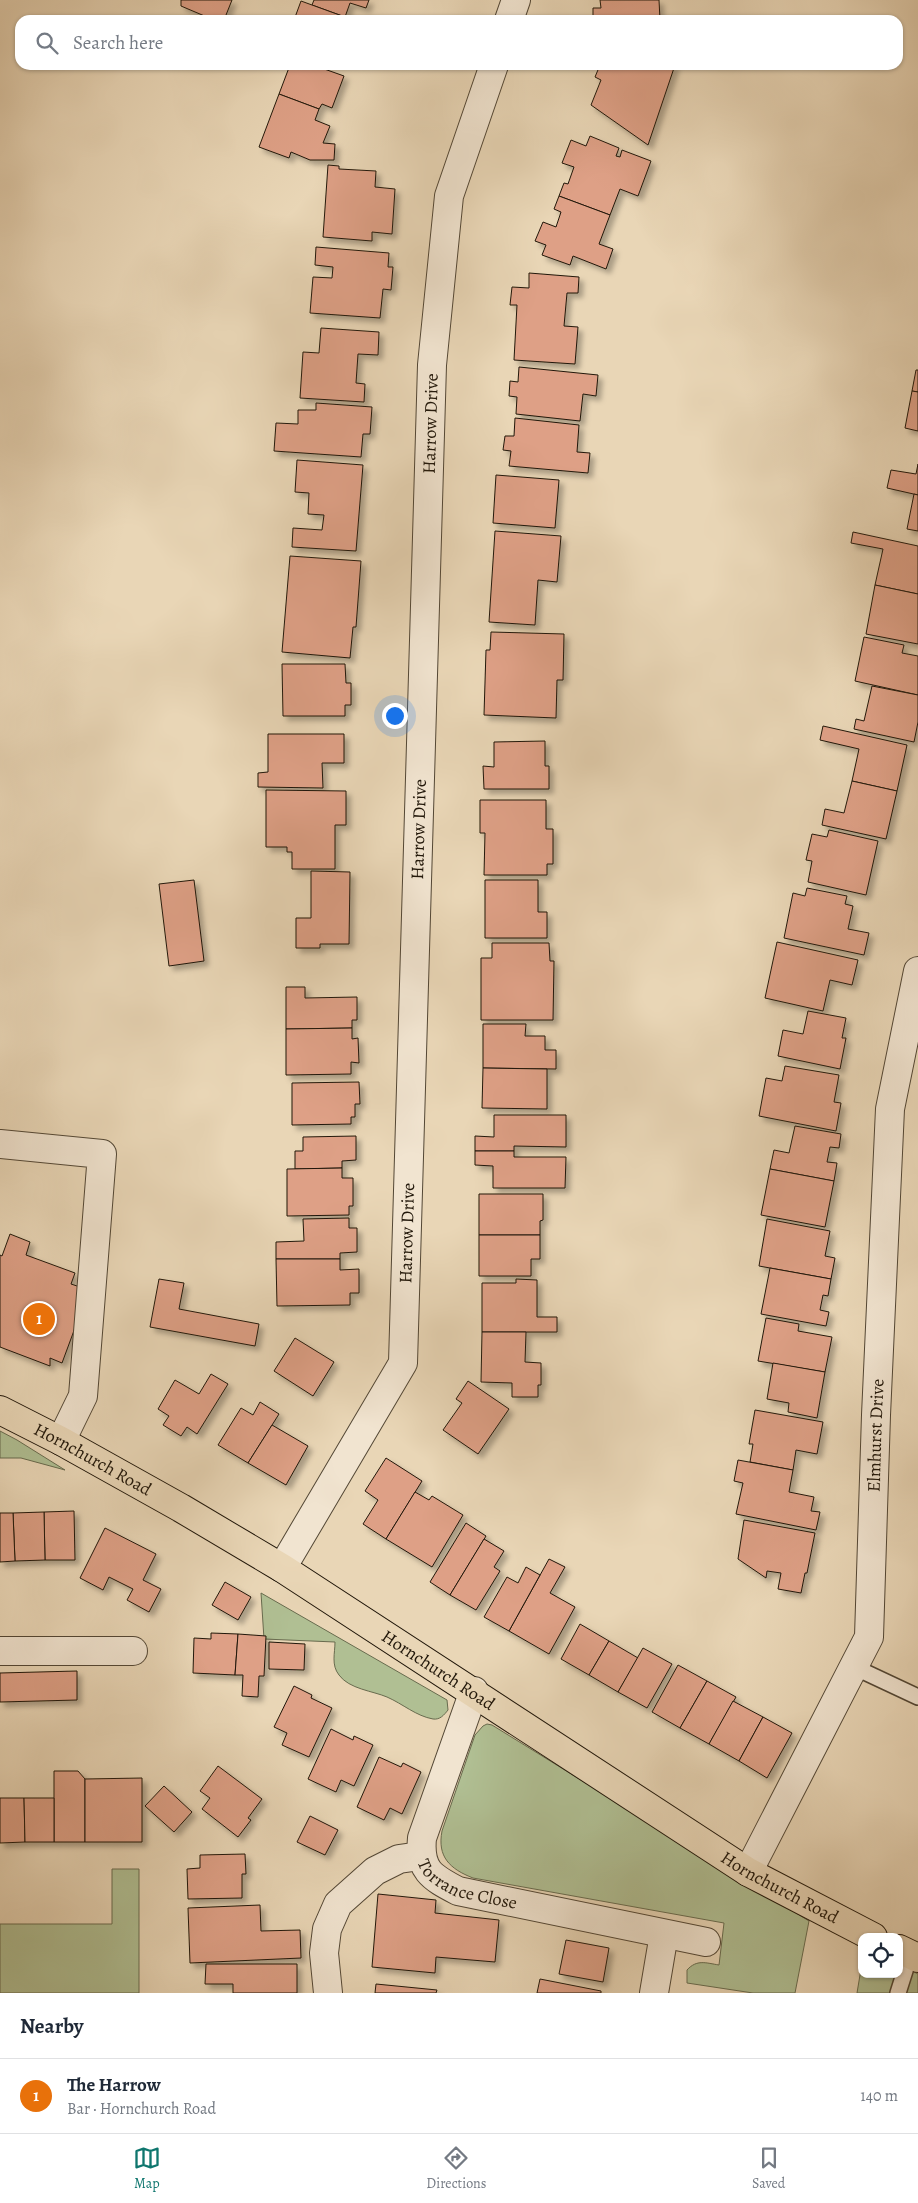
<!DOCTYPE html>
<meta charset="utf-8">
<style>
:root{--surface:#fff;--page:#f6f6f7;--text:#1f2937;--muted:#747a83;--line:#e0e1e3;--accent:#0f766e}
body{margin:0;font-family:Alegreya,serif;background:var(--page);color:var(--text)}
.controls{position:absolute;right:15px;bottom:15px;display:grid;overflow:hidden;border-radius:10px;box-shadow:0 1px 4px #0004}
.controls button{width:45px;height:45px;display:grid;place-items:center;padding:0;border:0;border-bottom:1px solid var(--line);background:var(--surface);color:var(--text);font:25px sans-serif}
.you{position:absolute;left:394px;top:715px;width:18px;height:18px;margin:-12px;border:4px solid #fff;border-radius:50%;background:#1a73e8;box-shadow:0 0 0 8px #1a73e833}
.badge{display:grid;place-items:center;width:32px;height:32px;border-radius:50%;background:var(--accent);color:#fff;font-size:16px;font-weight:700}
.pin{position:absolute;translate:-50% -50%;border:2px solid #fff;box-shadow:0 1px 5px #0006}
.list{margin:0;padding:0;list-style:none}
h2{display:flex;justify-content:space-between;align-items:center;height:65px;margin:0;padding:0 20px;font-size:21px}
h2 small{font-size:16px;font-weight:400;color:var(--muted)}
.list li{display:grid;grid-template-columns:32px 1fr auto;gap:15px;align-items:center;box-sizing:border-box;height:75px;padding:0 20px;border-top:1px solid var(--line)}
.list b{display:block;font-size:19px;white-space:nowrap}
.list p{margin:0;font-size:16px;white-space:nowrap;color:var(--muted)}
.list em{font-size:16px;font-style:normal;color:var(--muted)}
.icon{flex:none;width:28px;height:28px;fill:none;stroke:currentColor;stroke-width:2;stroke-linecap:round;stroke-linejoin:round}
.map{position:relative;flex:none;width:918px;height:1993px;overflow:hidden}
.search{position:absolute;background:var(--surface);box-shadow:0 1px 4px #0004;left:15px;right:15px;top:15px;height:55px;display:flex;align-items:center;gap:12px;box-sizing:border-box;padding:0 18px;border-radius:15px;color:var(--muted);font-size:19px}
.sheet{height:140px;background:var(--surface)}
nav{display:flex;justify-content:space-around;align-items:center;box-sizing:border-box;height:70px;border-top:1px solid var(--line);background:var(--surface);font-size:14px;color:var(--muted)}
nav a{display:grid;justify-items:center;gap:2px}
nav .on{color:var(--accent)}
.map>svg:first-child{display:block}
</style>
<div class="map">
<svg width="918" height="1993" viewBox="0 0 918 1993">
<defs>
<filter id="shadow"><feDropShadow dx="4.5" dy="4.5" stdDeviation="2.5" flood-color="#0004"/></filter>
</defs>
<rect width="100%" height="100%" fill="#e9d6b6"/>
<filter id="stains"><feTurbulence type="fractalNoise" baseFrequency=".004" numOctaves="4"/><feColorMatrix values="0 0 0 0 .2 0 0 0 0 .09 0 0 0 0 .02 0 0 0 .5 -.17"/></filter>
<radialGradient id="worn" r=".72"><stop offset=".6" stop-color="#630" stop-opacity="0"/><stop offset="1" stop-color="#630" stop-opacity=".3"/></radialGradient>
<g fill="#b0bf93" stroke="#686b4e">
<polygon points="0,1431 17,1440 65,1470 21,1458 0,1458"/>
<path d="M261,1593L447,1700L448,1710C444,1715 440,1720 433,1719C416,1716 403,1704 387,1697C373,1691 349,1689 339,1675C331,1665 335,1653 335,1642L264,1639Z"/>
<path d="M487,1724L492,1725L809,1921L795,1993H753L687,1983V1970C697,1959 706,1963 719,1965L724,1923L473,1878C450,1869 437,1857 442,1831L475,1735L483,1726Z"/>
<polygon points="112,1869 139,1869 139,1993 0,1993 0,1924 112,1924"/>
<polygon points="862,1963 862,1974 899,1974 899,1964 918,1974 918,1993 857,1993"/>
</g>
<g fill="#dea086" stroke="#21170a" filter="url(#shadow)">
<polygon points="181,0 232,0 224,20 214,20 181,6"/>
<polygon points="314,0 369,0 366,8 350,3 345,17 312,5"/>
<polygon points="600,0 659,0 660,20 593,20 593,8 601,8"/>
<polygon points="301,1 345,17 344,20 294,20"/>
<polygon points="290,65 313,65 344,76 332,108 322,104 319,109 279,94"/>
<polygon points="600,65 675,65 648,145 591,105 601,80 595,77"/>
<polygon points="279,94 319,109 315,120 330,126 323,143 335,144 334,160 310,160 291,152 289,158 259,147"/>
<polygon points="590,136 619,148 616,156 620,157 622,150 651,161 638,196 620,189 610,215 559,196 564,183 568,184 574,167 562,163 571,140 586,146"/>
<polygon points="328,165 339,166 339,169 376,171 375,187 395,189 392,234 372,232 372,241 323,237"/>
<polygon points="559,196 610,215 599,244 613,249 606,269 573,256 570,265 542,255 546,245 535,241 543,222 556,227 561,212 554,209"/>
<polygon points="316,247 389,253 388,267 393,267 391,290 383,289 380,318 310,313 313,277 332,278 333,267 315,265"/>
<polygon points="529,273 579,277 578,293 567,293 564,326 578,327 575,364 514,360 517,305 510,305 512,287 529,288"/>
<polygon points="321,328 379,332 378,355 358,354 356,383 365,384 364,402 300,398 303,352 319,353"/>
<polygon points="519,367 598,375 596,396 583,394 580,421 516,414 517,397 509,396 510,381 518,382"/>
<polygon points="916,370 918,370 918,392 912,391"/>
<polygon points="912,391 918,392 918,431 905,428"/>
<polygon points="316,403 372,407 370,434 363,434 361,457 274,451 276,423 298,424 298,410 316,410"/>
<polygon points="515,418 579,425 577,452 590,453 588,473 509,466 511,451 503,450 505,436 514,436"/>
<polygon points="297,460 363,465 356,551 292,547 293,528 322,530 324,515 308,514 309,493 295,492"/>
<polygon points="918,464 918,495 887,488 891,470 916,474"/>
<polygon points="496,475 559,480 555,528 493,523"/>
<polygon points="914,494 918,495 918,531 907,529"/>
<polygon points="495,531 561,536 557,582 538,580 535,625 489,622"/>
<polygon points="853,532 918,546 918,594 875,585 883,549 851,543"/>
<polygon points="290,556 361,561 356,627 353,627 350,658 282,652"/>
<polygon points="875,585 918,594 918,644 866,634"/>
<polygon points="491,632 564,634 563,680 557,680 556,718 484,715 486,650 490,650"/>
<polygon points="864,637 904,645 902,653 918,656 918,695 855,681"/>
<polygon points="282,664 345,664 346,683 351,683 351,705 345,705 345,716 283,716"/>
<polygon points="872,686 918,695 918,722 914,742 854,729 856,719 864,721"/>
<polygon points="823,726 907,745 897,791 852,781 859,749 820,740"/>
<polygon points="268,734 344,734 344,763 322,763 323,788 258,787 258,773 268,772"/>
<polygon points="545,741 545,766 549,766 549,789 484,789 483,766 494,767 494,742"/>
<polygon points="852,781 897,791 886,839 822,825 825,809 844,813"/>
<polygon points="266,790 346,791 346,825 335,825 335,869 292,869 292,852 287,852 287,847 266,847"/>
<polygon points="480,800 546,800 546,829 553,829 553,864 547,864 547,875 484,875 485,833 480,833"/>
<polygon points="829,830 878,841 866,895 808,882 812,861 806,860 812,834 827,837"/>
<polygon points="311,871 350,872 349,944 320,944 320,948 296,948 296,918 311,918"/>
<polygon points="194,880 204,961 169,966 159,884"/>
<polygon points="485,880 538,880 538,912 547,912 547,938 485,938"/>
<polygon points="807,888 847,896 845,904 853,906 848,929 869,933 864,955 784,938 793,893 805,896"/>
<polygon points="777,942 858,960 852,985 830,980 823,1011 765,998"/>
<polygon points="492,943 549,943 550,961 554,961 553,1020 481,1020 481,958 492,958"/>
<polygon points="286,987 305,987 305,998 357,997 357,1020 352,1020 352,1028 286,1029"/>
<polygon points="808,1011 846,1018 842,1038 846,1038 840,1069 778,1056 783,1030 803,1034"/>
<polygon points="483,1024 526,1024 525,1036 545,1036 545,1050 556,1050 556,1069 483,1068"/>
<polygon points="352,1028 352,1039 358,1038 359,1063 351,1062 351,1074 286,1075 286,1029"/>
<polygon points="785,1066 839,1075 834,1102 841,1103 836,1131 759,1116 766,1078 782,1081"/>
<polygon points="483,1068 547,1069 547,1109 482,1108"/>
<polygon points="359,1082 360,1104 355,1104 355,1117 351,1117 351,1124 292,1125 292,1083"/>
<polygon points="494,1115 566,1115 566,1147 514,1146 514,1151 475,1151 475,1136 494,1137"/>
<polygon points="795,1126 841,1134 839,1148 830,1147 827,1162 837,1163 834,1181 770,1169 774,1150 789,1153"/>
<polygon points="356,1136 356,1160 342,1161 342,1168 295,1169 295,1151 303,1151 303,1137"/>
<polygon points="475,1151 514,1151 514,1157 566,1157 565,1188 493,1188 493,1166 475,1165"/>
<polygon points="342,1168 342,1178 353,1178 353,1206 349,1206 349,1215 287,1216 287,1169"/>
<polygon points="770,1169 834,1181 825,1227 761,1215"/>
<polygon points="479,1194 543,1194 543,1220 540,1221 540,1235 479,1235"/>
<polygon points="349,1218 349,1228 357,1228 357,1252 340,1253 340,1259 276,1259 276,1242 304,1241 303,1219"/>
<polygon points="767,1219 830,1231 825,1256 835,1258 831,1279 759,1266"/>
<polygon points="10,1234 30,1242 26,1255 75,1273 71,1284 89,1290 62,1363 50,1358 50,1366 0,1347 0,1255 2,1256"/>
<polygon points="479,1235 540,1235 540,1259 531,1259 531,1276 479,1276"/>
<polygon points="276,1259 340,1259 340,1270 359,1269 359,1293 350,1293 350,1305 277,1306"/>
<polygon points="770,1268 831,1279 828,1296 823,1295 820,1310 829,1312 826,1326 761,1314"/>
<polygon points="159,1279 184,1283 179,1309 259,1324 255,1346 150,1327"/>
<polygon points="516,1279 537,1280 537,1317 557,1317 557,1332 482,1332 482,1283 516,1283"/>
<polygon points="766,1318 799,1324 798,1331 832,1337 825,1372 758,1361"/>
<polygon points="482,1332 526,1332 525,1362 541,1363 541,1385 538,1385 538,1397 512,1397 512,1383 481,1382"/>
<polygon points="295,1338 334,1362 313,1396 274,1371"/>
<polygon points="773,1363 825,1372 817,1418 788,1412 789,1403 767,1399"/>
<polygon points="211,1374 228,1384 197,1434 187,1427 181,1436 163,1425 169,1416 158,1409 175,1380 199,1394"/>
<polygon points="468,1381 509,1409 478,1454 443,1430 462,1403 456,1399"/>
<polygon points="260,1402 279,1414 248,1463 218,1445 241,1408 253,1415"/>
<polygon points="755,1410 823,1422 817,1454 796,1450 793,1470 750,1462 753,1444 749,1444"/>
<polygon points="272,1425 308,1446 286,1485 248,1463"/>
<polygon points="386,1458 422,1481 386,1539 363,1524 378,1500 365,1491"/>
<polygon points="738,1460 793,1470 789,1492 814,1497 811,1511 820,1512 816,1530 736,1514 743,1483 734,1481"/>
<polygon points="415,1492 429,1500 432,1496 463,1515 432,1567 386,1539"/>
<polygon points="74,1511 75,1560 45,1560 44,1512"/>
<polygon points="44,1512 45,1560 15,1561 13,1513"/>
<polygon points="0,1513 13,1513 15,1561 0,1562"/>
<polygon points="744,1520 815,1533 807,1573 805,1573 801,1593 778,1589 781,1573 767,1571 766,1578 738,1559"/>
<polygon points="466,1523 486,1536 450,1595 430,1582"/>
<polygon points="105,1528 156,1554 143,1580 161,1589 149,1612 127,1600 133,1589 109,1577 103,1590 80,1578"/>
<polygon points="484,1539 504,1551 494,1567 500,1571 476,1610 450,1595"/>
<polygon points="549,1559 565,1567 550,1593 575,1607 549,1654 509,1631"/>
<polygon points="526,1567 540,1575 509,1631 484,1617 507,1577 518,1583"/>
<polygon points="225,1582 251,1597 238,1620 212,1605"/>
<polygon points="580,1624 609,1641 589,1675 561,1659"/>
<polygon points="211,1633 238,1634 235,1675 193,1673 194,1638 211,1639"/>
<polygon points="238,1634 266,1636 264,1676 259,1676 258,1697 242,1696 243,1675 235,1675"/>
<polygon points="609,1641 638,1658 618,1692 589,1675"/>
<polygon points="269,1642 305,1644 304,1670 269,1669"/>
<polygon points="643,1648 672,1664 647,1708 618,1692"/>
<polygon points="678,1665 707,1681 680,1728 652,1712"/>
<polygon points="77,1671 77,1700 0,1702 0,1673"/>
<polygon points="707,1681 736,1697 709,1744 680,1728"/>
<polygon points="294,1686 312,1695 311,1698 332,1708 309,1757 282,1745 287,1733 274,1727"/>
<polygon points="733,1701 763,1717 739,1761 709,1744"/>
<polygon points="763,1717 792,1733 767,1778 739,1761"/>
<polygon points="331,1729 353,1740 354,1736 373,1745 354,1786 341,1780 336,1792 308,1779"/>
<polygon points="379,1757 401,1767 403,1763 421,1772 402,1814 390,1808 384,1820 357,1807"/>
<polygon points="218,1766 262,1799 248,1818 251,1820 238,1837 202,1809 210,1798 200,1791"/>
<polygon points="54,1771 78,1771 85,1779 85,1842 54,1842"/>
<polygon points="142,1778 142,1842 85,1842 85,1779"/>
<polygon points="164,1786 192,1812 174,1832 145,1806"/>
<polygon points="0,1798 24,1798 25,1842 0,1843"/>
<polygon points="24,1798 54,1798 54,1842 25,1842"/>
<polygon points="310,1816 338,1830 325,1855 297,1842"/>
<polygon points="245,1854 246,1874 242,1874 242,1898 188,1899 187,1869 200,1868 200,1855"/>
<polygon points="378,1894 436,1900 435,1913 499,1920 495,1962 436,1957 435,1973 372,1967"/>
<polygon points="260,1905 261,1931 300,1930 301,1958 190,1963 188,1908"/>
<polygon points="566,1940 609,1948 603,1982 559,1974"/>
<polygon points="206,1964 297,1964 297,1993 233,1993 233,1984 205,1984"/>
<polygon points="540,1979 601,1991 601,1993 537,1993"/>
<polygon points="376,1984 437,1990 436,1993 375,1993"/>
</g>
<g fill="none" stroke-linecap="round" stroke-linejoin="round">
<g stroke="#534735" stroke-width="18">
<g id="lane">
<polyline points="854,1667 918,1697"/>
<polyline points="898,1993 910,1955"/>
</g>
</g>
<g stroke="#534735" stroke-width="30">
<g id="street">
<polyline points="509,20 516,0"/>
<polyline points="0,1144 102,1154 83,1396 61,1441"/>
<path id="s1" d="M282,1568L403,1363L432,365L449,196L494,65"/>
<polyline points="0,1651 133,1651"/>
<path id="s2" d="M474,1691L422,1838C419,1870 431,1877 458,1891L706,1942"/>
<path id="s3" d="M748,1872L869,1637L876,1415L890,1109L918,971"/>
<polyline points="328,1993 324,1953 327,1929 338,1904 375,1871 399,1859 420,1856"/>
<polyline points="654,1993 664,1934"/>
</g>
</g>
<g stroke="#21170a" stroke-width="30">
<g id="primary">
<path id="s4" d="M0,1410L61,1441L181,1508L282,1568L748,1872L873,1937"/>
<polyline points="899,1949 918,1958"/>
</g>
</g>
<use href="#lane" stroke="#f1e4d0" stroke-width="15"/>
<use href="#street" stroke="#f1e4d0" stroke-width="28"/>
<use href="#primary" stroke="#e9d6b6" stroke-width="28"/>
</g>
<g text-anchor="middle" stroke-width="4" stroke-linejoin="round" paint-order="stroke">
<g font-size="18" fill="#21170a" stroke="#f1e4d0">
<text dy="6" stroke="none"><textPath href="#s1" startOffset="1178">Harrow Drive</textPath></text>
<text dy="6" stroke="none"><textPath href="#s1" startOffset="772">Harrow Drive</textPath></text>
<text dy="6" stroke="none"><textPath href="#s1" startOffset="368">Harrow Drive</textPath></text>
<text dy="6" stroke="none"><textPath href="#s3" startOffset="466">Elmhurst Drive</textPath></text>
<text dy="6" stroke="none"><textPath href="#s4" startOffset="105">Hornchurch Road</textPath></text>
<text dy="6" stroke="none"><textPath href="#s4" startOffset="510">Hornchurch Road</textPath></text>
<text dy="6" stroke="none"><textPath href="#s2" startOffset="232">Torrance Close</textPath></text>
<text dy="6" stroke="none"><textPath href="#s4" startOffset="915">Hornchurch Road</textPath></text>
</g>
</g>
<rect width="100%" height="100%" filter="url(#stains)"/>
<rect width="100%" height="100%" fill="url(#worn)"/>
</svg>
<div class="controls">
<button><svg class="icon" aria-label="locate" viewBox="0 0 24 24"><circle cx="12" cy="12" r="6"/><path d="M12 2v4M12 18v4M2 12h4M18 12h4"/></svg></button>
</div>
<div class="you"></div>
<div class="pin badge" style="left:39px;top:1319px;background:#e8710a">1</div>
<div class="search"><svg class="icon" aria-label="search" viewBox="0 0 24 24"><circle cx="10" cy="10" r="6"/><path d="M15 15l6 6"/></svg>Search here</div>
</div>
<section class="sheet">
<h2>Nearby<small></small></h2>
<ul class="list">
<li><span class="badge" style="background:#e8710a">1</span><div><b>The Harrow</b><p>Bar · Hornchurch Road</p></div><em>140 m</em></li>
</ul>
</section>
<nav>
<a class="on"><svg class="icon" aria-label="map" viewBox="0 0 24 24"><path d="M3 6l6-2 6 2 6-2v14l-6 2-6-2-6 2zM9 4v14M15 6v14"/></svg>Map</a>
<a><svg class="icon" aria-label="directions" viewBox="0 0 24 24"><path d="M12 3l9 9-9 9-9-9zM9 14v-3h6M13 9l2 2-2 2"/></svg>Directions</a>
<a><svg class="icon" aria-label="saved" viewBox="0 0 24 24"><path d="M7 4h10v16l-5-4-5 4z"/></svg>Saved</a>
</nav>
